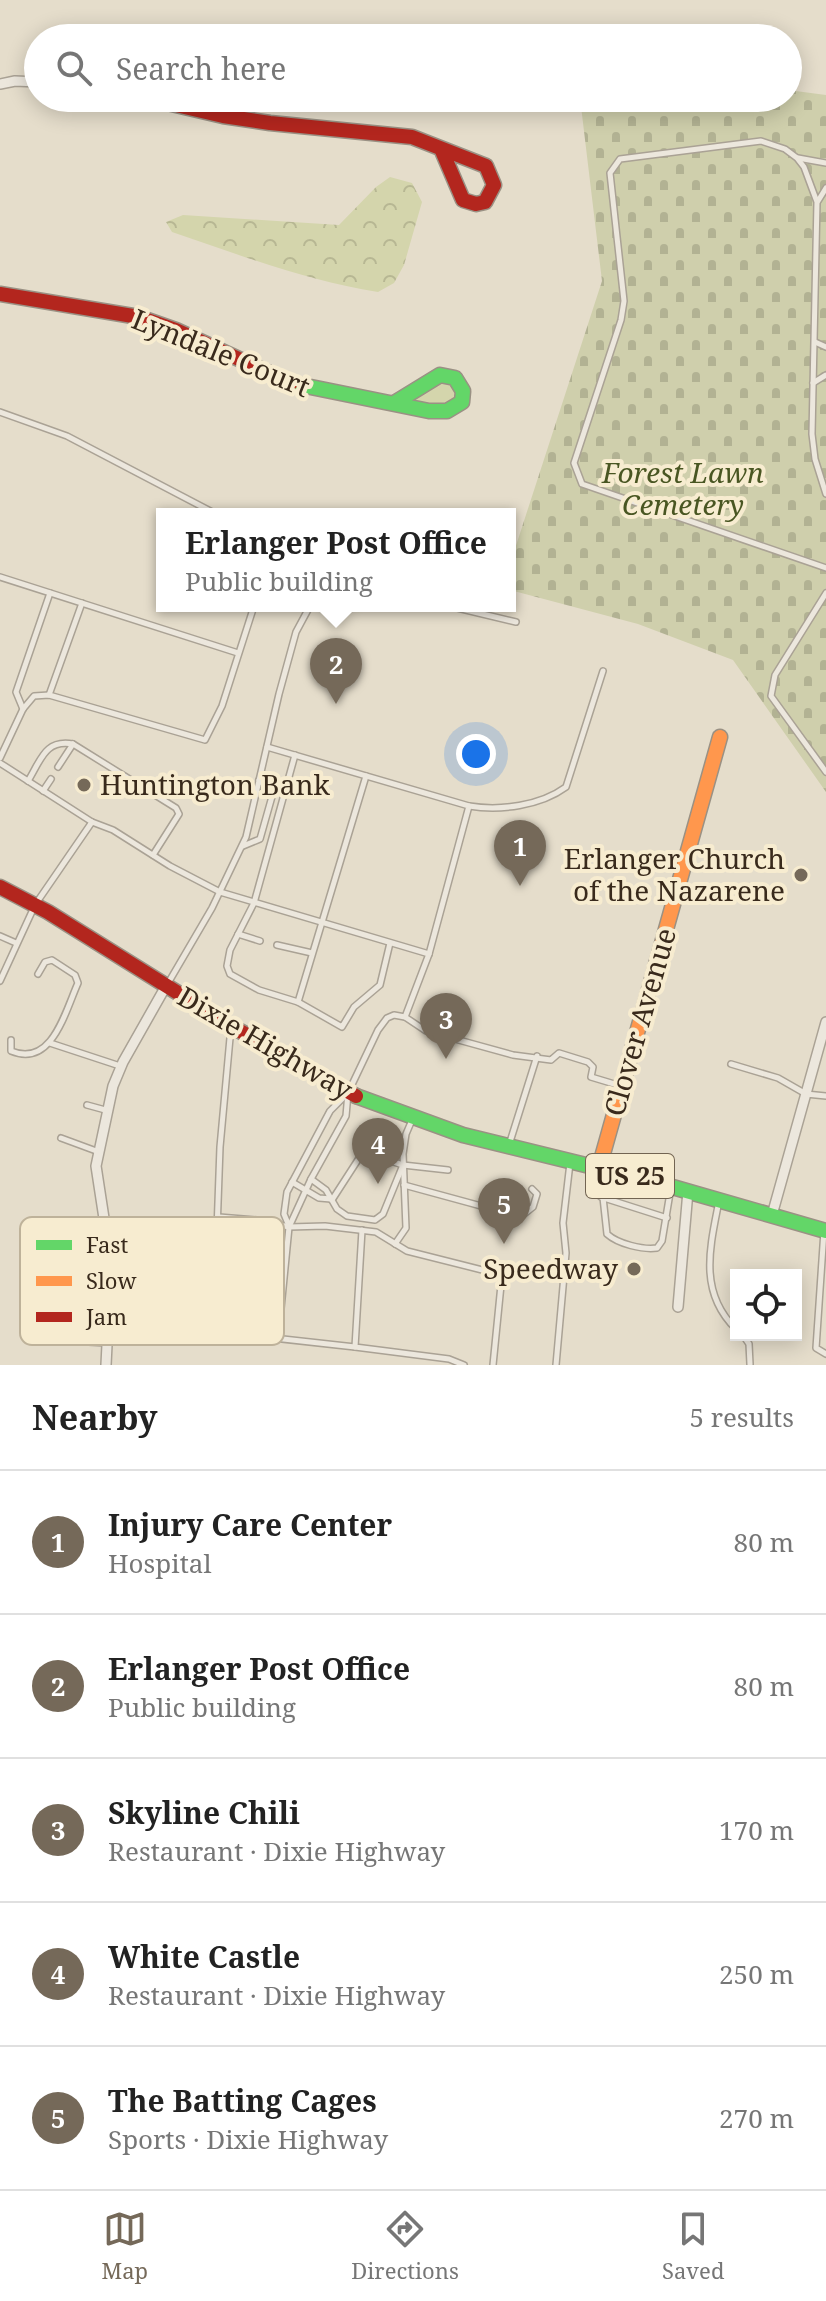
<!DOCTYPE html>
<meta charset="utf-8">
<style>
:root{--surface:#fff;--page:#f2f2f2;--text:#222;--muted:#767676;--line:#e0e0e0;--accent:#756959}
body{margin:0;font-family:"Noto Serif",serif;background:var(--page);color:var(--text)}
.controls{position:absolute;right:24px;bottom:24px;display:grid;overflow:hidden;border-radius:0px;box-shadow:0 4px 20px #0003}
.controls button{width:72px;height:72px;display:grid;place-items:center;padding:0;border:0;border-bottom:2px solid var(--line);background:var(--surface);color:var(--text);font:40px sans-serif}
.you{position:absolute;left:476px;top:754px;width:28px;height:28px;margin:-20px;border:6px solid #fff;border-radius:50%;background:#1a73e8;box-shadow:0 0 0 12px #1a73e833}
.badge{display:grid;place-items:center;width:52px;height:52px;border-radius:50%;background:var(--accent);color:#fff;font-size:26px;font-weight:700}
.pin{position:absolute;translate:-50% -66px;filter:drop-shadow(0 2px 4px #0008)}
.pin::after{content:'';position:absolute;top:42px;width:28px;height:24px;background:inherit;clip-path:polygon(0 0,100% 0,50% 100%)}
.popup{position:absolute;left:156px;top:508px;width:360px;height:104px;box-sizing:border-box;display:grid;place-content:center;border-radius:0px;background:var(--surface);filter:drop-shadow(0 2px 6px #0005);font-size:26px;white-space:nowrap;color:var(--muted)}
.popup b{font-size:30px;color:var(--text)}
.popup::after{content:'';position:absolute;left:50%;top:100%;margin-left:-16px;border:16px solid transparent;border-top-color:var(--surface)}
.list{margin:0;padding:0;list-style:none}
h2{display:flex;justify-content:space-between;align-items:center;height:104px;margin:0;padding:0 32px;font-size:34px}
h2 small{font-size:26px;font-weight:400;color:var(--muted)}
.list li{display:grid;grid-template-columns:52px 1fr auto;gap:24px;align-items:center;box-sizing:border-box;height:144px;padding:0 32px;border-top:2px solid var(--line)}
.list b{display:block;font-size:30px;white-space:nowrap}
.list p{margin:0;font-size:26px;white-space:nowrap;color:var(--muted)}
.list em{font-size:26px;font-style:normal;color:var(--muted)}
.icon{flex:none;width:44px;height:44px;fill:none;stroke:currentColor;stroke-width:2;stroke-linecap:round;stroke-linejoin:round}
.map{position:relative;flex:none;width:826px;height:1365px;overflow:hidden}
.search{position:absolute;background:var(--surface);box-shadow:0 4px 20px #0003;left:24px;right:24px;top:24px;height:88px;display:flex;align-items:center;gap:20px;box-sizing:border-box;padding:0 28px;border-radius:44px;color:var(--muted);font-size:30px}
.sheet{height:824px;background:var(--surface)}
nav{display:flex;justify-content:space-around;align-items:center;box-sizing:border-box;height:112px;border-top:2px solid var(--line);background:var(--surface);font-size:22px;color:var(--muted)}
nav a{display:grid;justify-items:center;gap:4px}
nav .on{color:var(--accent)}
.map>svg:first-child{display:block}
</style>
<div class="map">
<svg width="826" height="1365" viewBox="0 0 826 1365">
<defs>
<pattern id="forest-crowns" width="20" height="18" patternUnits="userSpaceOnUse" patternTransform="scale(2)"><rect width="20" height="18" fill="#d4d5ac"/><path d="M2 6a3 3 0 1 1 6 0M12 15a3 3 0 1 1 6 0" fill="none" stroke="#b7b793"/></pattern>
<pattern id="cemetery-stones" width="16" height="16" patternUnits="userSpaceOnUse" patternTransform="scale(2)"><rect width="16" height="16" fill="#cfcfac"/><path d="M2 7V4a2 2 0 0 1 4 0v3zM10 15v-3a2 2 0 0 1 4 0v3z" fill="#b2b293"/></pattern>
</defs>
<rect width="100%" height="100%" fill="#e5ddcb"/>
<polygon fill="#d4d5ac" points="444,379 457,387 457,398 444,409 406,399"/>
<path fill="url(#forest-crowns)" d="M390,177L412,183L422,202L404,265L394,283L378,292C307,281 240,255 172,232L166,222L183,215L339,225L376,187Z"/>
<polygon fill="url(#cemetery-stones)" points="788,90 826,95 826,792 733,660 638,624 510,590 510,564 602,281 580,98 788,98"/>
<g fill="none" stroke-linecap="round" stroke-linejoin="round">
<g stroke="#aaa295" stroke-width="8">
<g id="lane">
<polyline points="798,158 826,163"/>
<polyline points="818,201 826,188"/>
<polyline points="815,342 826,347"/>
<polyline points="813,383 826,375"/>
<polyline points="0,412 67,436 216,514"/>
<polyline points="826,494 815,459 812,434 817,202 804,167 797,158 785,149 761,141 620,159 610,173 624,301 621,320 574,463 582,484 826,568"/>
<polyline points="0,577 238,653"/>
<polyline points="826,593 775,675 771,696 826,772"/>
<polyline points="449,606 516,622"/>
<polyline points="49,695 82,603"/>
<polyline points="23,709 16,692 50,593"/>
<polyline points="267,747 469,806 429,954 405,1017"/>
<polyline points="295,755 254,903 230,950 227,966 230,974 259,990 298,1002 342,1027 354,1007 380,985 390,943"/>
<polyline points="0,758 23,709 34,696 49,695 205,740 222,706 254,606"/>
<polyline points="0,763 92,822 113,830 170,866 220,892 429,954"/>
<polyline points="58,767 73,744"/>
<path d="M28,781C41,760 45,739 73,744L176,808L179,814L153,855"/>
<polyline points="43,791 51,779"/>
<path d="M469,806C500,811 540,806 566,787L603,671"/>
<polyline points="243,846 260,839 273,793 259,780"/>
<polyline points="238,934 260,941"/>
<polyline points="0,936 16,943"/>
<polyline points="277,945 312,953"/>
<polyline points="0,981 35,905 92,822"/>
<polyline points="167,985 212,908 246,837 279,694 296,632 310,606"/>
<polyline points="298,1002 366,776"/>
<path d="M11,1040V1051C52,1068 65,1012 78,983L75,975L52,960L45,962L38,974"/>
<polyline points="50,1043 120,1066"/>
<polyline points="731,1064 778,1078 806,1094 826,1096"/>
<polyline points="87,1105 109,1111"/>
<polyline points="61,1138 99,1152"/>
<polyline points="509,1145 537,1056"/>
<path d="M600,1170L607,1234C618,1244 643,1250 657,1248L662,1241L671,1187"/>
<polyline points="311,1179 326,1190 337,1209 347,1216 375,1220 383,1214 403,1165"/>
<polyline points="292,1182 319,1198 331,1199"/>
<polyline points="404,1185 514,1215 523,1215 533,1207 537,1194 532,1189"/>
<polyline points="601,1197 667,1218"/>
<polyline points="332,1200 363,1152 403,1165 448,1170"/>
<path d="M719,1201C710,1247 698,1292 736,1329"/>
<polyline points="219,1217 257,1220 289,1227 325,1226 376,1232 407,1251 502,1275 493,1365"/>
<polyline points="289,1226 284,1214 287,1192 330,1111 348,1093"/>
<polyline points="362,1230 355,1347 449,1359 464,1365"/>
<polyline points="824,1231 816,1348 826,1354"/>
<polyline points="395,1244 406,1228 403,1154 406,1134 412,1120"/>
<polyline points="109,1253 216,1258 220,1147 231,1027"/>
<polyline points="216,1258 210,1331 355,1347"/>
<polyline points="743,1335 749,1344 750,1364"/>
<polyline points="35,1339 106,1343"/>
<polyline points="278,1339 289,1227 311,1179 346,1116 348,1093 378,1030 387,1018 394,1015 405,1017 426,1031 513,1055 551,1060 559,1053 588,1062 593,1067 591,1077 621,1086"/>
<polyline points="556,1365 566,1253 563,1223 570,1163"/>
</g>
</g>
<g stroke="#aaa295" stroke-width="12">
<g id="street">
<polyline points="0,84 15,81 38,82"/>
<polyline points="772,1215 826,1022"/>
<polyline points="678,1307 688,1191"/>
<polyline points="106,1365 111,1264 96,1166 113,1086 123,1062 166,986"/>
</g>
</g>
<g stroke="#9a9184" stroke-width="17">
<g id="fast">
<polyline points="291,383 429,411 447,411 462,402 463,391 455,378 440,375 396,402"/>
<polyline points="356,1096 463,1135 655,1182 826,1231"/>
</g>
</g>
<g stroke="#9a9184" stroke-width="17">
<polyline id="slow" points="599,1168 720,737"/>
</g>
<g stroke="#9a9184" stroke-width="17">
<g id="jam">
<polyline points="146,98 223,116 270,123 412,137 486,166 494,185 485,202 476,204 463,200 442,151"/>
<polyline points="0,294 139,317 176,330 291,383"/>
<polyline points="0,887 48,912 231,1026 356,1096"/>
</g>
</g>
<use href="#lane" stroke="#ece7dd" stroke-width="5"/>
<use href="#street" stroke="#ece7dd" stroke-width="9"/>
<use href="#fast" stroke="#63d668" stroke-width="14"/>
<use href="#slow" stroke="#ff974d" stroke-width="14"/>
<use href="#jam" stroke="#b3261e" stroke-width="14"/>
</g>
<g fill="#756959" stroke="#f7ecd0" stroke-width="3">
<circle cx="84" cy="785" r="8"/>
<circle cx="801" cy="875" r="8"/>
<circle cx="634" cy="1269" r="8"/>
</g>
<g text-anchor="middle" stroke-width="8" stroke-linejoin="round" paint-order="stroke">
<rect fill="#f7ecd0" stroke="#726452" stroke-width="2" x="586" y="1154" width="88" height="44" rx="6"/>
<g font-size="26" font-weight="bold" fill="#392a1c">
<text x="630" y="1185">US 25</text>
</g>
<g font-size="28" fill="#392a1c" stroke="#f7ecd0">
<text transform="translate(221 353) rotate(22)" y="10">Lyndale Court</text>
<text transform="translate(640 1022) rotate(-74)" y="10">Clover Avenue</text>
<text transform="translate(265 1043) rotate(30)" y="10">Dixie Highway</text>
</g>
<g font-size="28" font-style="italic" fill="#495622" stroke="#f7ecd0">
<text x="683" y="483">Forest Lawn<tspan x="683" dy="32">Cemetery</tspan></text>
</g>
<g font-size="28" fill="#392a1c" stroke="#f7ecd0" text-anchor="end">
<text x="100" y="795" text-anchor="start">Huntington Bank</text>
<text x="785" y="869">Erlanger Church<tspan x="785" dy="32">of the Nazarene</tspan></text>
<text x="618" y="1279">Speedway</text>
</g>
</g>
<rect x="20" y="1217" width="264" height="128" rx="12" fill="#f7ecd0" stroke="#beb29a" stroke-width="2"/>
<rect x="36" y="1240" width="36" height="10" fill="#63d668"/>
<rect x="36" y="1276" width="36" height="10" fill="#ff974d"/>
<rect x="36" y="1312" width="36" height="10" fill="#b3261e"/>
<g font-size="22" fill="#392a1c">
<text x="86" y="1253">Fast</text>
<text x="86" y="1289">Slow</text>
<text x="86" y="1325">Jam</text>
</g>
</svg>
<div class="controls">
<button><svg class="icon" aria-label="locate" viewBox="0 0 24 24"><circle cx="12" cy="12" r="6"/><path d="M12 2v4M12 18v4M2 12h4M18 12h4"/></svg></button>
</div>
<div class="you"></div>
<div class="pin badge" style="left:520px;top:886px">1</div>
<div class="pin badge" style="left:336px;top:704px">2</div>
<div class="popup"><b>Erlanger Post Office</b>Public building</div>
<div class="pin badge" style="left:446px;top:1059px">3</div>
<div class="pin badge" style="left:378px;top:1184px">4</div>
<div class="pin badge" style="left:504px;top:1244px">5</div>
<div class="search"><svg class="icon" aria-label="search" viewBox="0 0 24 24"><circle cx="10" cy="10" r="6"/><path d="M15 15l6 6"/></svg>Search here</div>
</div>
<section class="sheet">
<h2>Nearby<small>5 results</small></h2>
<ul class="list">
<li><span class="badge">1</span><div><b>Injury Care Center</b><p>Hospital</p></div><em>80 m</em></li>
<li><span class="badge">2</span><div><b>Erlanger Post Office</b><p>Public building</p></div><em>80 m</em></li>
<li><span class="badge">3</span><div><b>Skyline Chili</b><p>Restaurant · Dixie Highway</p></div><em>170 m</em></li>
<li><span class="badge">4</span><div><b>White Castle</b><p>Restaurant · Dixie Highway</p></div><em>250 m</em></li>
<li><span class="badge">5</span><div><b>The Batting Cages</b><p>Sports · Dixie Highway</p></div><em>270 m</em></li>
</ul>
</section>
<nav>
<a class="on"><svg class="icon" aria-label="map" viewBox="0 0 24 24"><path d="M3 6l6-2 6 2 6-2v14l-6 2-6-2-6 2zM9 4v14M15 6v14"/></svg>Map</a>
<a><svg class="icon" aria-label="directions" viewBox="0 0 24 24"><path d="M12 3l9 9-9 9-9-9zM9 14v-3h6M13 9l2 2-2 2"/></svg>Directions</a>
<a><svg class="icon" aria-label="saved" viewBox="0 0 24 24"><path d="M7 4h10v16l-5-4-5 4z"/></svg>Saved</a>
</nav>
